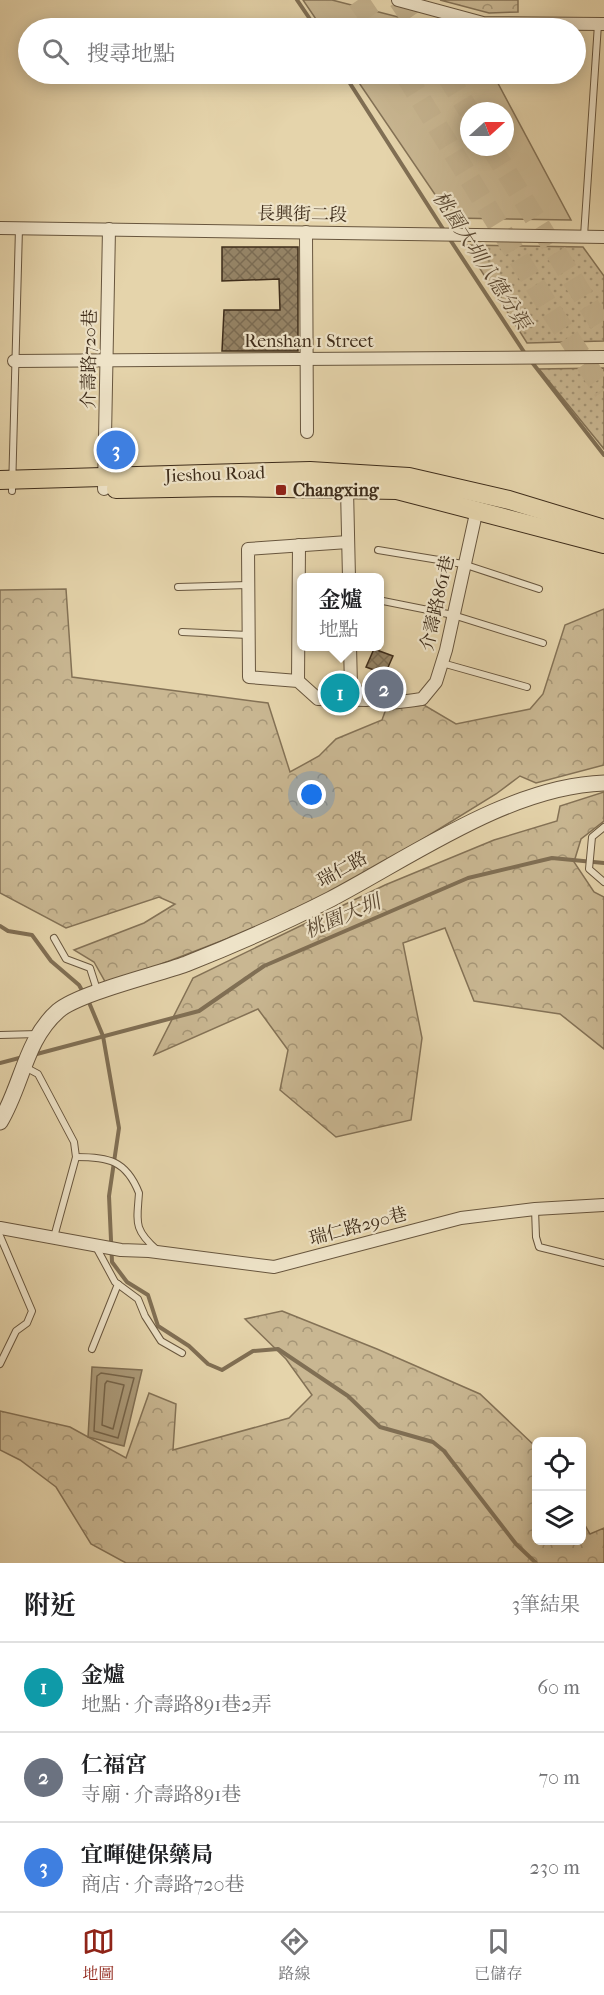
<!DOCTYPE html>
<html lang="zh-TW">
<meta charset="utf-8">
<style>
:root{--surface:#fff;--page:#f2f2f2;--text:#202124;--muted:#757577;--line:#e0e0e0;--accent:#8f2418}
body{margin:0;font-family:"IM FELL French Canon","Noto Serif TC",serif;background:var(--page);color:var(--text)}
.controls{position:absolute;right:18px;bottom:18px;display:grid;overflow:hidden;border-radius:9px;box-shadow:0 3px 15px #0003}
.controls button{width:54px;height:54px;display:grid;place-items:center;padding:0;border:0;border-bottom:2px solid var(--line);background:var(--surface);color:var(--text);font:30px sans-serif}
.compass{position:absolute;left:460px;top:102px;width:54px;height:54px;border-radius:50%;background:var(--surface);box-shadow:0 3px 15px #0003;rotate:69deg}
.you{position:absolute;left:312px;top:795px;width:21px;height:21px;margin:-15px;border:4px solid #fff;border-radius:50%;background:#1a73e8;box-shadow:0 0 0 9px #1a73e833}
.badge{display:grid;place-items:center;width:39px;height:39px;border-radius:50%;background:var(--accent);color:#fff;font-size:20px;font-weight:700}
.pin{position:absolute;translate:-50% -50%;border:3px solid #fff;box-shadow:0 2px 6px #0006}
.popup{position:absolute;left:297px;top:573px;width:87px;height:78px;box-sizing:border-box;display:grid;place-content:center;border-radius:9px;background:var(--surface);filter:drop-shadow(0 2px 4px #0005);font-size:20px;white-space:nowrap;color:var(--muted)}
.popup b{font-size:22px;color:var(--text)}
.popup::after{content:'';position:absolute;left:50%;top:100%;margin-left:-12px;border:12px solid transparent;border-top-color:var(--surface)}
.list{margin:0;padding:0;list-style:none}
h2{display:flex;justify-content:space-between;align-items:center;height:78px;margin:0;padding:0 24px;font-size:26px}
h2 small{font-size:20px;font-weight:400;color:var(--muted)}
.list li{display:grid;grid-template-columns:39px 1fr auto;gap:18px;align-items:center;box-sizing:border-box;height:90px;padding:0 24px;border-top:2px solid var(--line)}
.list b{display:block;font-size:22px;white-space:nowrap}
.list p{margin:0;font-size:20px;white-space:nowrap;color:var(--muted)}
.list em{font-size:20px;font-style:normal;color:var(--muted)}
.icon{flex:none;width:33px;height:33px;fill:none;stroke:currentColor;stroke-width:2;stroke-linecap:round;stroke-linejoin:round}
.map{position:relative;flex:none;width:604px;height:1563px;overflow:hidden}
.search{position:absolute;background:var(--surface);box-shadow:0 3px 15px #0003;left:18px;right:18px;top:18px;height:66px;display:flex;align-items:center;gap:15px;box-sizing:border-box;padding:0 21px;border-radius:33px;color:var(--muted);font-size:22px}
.sheet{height:348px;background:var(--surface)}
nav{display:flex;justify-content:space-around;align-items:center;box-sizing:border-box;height:84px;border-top:2px solid var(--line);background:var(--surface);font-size:16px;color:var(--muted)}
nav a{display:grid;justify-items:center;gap:3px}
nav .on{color:var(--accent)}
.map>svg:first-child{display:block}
</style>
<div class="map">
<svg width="604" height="1563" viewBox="0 0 604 1563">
<defs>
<pattern id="grass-dots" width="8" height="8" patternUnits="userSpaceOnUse" patternTransform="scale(1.5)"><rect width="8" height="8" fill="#c9b792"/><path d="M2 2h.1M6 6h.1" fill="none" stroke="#a59576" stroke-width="1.8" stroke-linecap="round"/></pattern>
<pattern id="forest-crowns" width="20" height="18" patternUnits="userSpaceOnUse" patternTransform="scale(1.5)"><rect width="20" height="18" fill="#c9b792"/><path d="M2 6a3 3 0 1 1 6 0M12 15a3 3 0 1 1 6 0" fill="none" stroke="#a59576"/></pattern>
<pattern id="building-cross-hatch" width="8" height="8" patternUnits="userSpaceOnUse" patternTransform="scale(1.5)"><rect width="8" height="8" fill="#958365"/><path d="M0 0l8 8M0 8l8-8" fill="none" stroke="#7b6b52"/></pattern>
</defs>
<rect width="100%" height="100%" fill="#e5d4ab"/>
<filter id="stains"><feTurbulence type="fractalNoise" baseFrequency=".00333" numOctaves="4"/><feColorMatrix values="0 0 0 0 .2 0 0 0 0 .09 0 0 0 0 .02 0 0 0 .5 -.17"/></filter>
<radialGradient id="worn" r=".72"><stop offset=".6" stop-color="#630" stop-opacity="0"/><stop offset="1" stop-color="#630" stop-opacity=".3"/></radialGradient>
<g fill="url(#grass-dots)" stroke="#847256" stroke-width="1.5">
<polygon points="465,245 583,247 604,276 604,341 527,343"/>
<polygon points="604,368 604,449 539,369"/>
</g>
<g fill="url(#forest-crowns)" stroke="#847256" stroke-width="1.5">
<polygon points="440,0 518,0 518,12 489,13"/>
<polygon points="66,589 72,677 268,703 290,772 319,756 336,739 382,720 386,709 424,705 456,724 530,709 543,694 565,625 604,609 604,765 536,783 520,776 496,794 410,847 291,914 107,985 94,962 74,950 144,923 175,904 159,897 66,928 0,893 0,590"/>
<polygon points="604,792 604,821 581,839 574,862 594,892 604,897 604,1049 560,1014 474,1001 445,928 403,943 422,1038 411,1120 336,1137 280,1090 288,1050 258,1009 154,1055 193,978 385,885 494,840 557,821 560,806"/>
<polygon points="282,1311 377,1349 480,1394 536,1447 536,1540 582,1540 582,1520 590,1534 604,1528 604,1563 126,1563 91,1544 56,1487 20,1460 0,1450 0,1411 70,1427 126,1458 149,1393 176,1404 173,1450 289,1418 312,1395 286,1359 245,1319"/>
</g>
<g fill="#c9b792" stroke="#847256" stroke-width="1.5" fill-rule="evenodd">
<polygon points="303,0 332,0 441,28 322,28"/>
<path d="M353,74H493L571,220L451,218ZM469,111H505V147H469Z"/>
</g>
<polygon fill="#ac9b7a" stroke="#806f54" stroke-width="1.5" points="92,1367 142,1370 124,1446 88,1437"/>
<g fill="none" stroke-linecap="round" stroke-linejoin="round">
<g stroke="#75644a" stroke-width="1.5">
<polygon points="101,1373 134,1378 118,1438 94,1431 97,1376"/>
<polygon points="107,1381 124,1385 113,1429 102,1425 105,1384"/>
</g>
<g stroke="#806f54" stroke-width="4">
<polyline points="297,0 316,28"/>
<polyline points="344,74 445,232"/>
<polyline points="449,238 526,355"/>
<polyline points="531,361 604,455"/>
<polyline points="0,926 8,931 32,935 51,961 79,985 84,994"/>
<polyline points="88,1000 103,1036 119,1128 109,1196 112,1262 127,1282 148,1295 158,1326 189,1346 208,1364 222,1370 253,1351 278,1349 348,1396 380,1427 433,1442 444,1451 516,1544 536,1563"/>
<polyline points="33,1055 199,1011 264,966 468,878 552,858 604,863"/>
<polyline points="0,1063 23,1057"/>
</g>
</g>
<g fill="url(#building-cross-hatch)" stroke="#3e2c1a" stroke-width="1.5">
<polygon points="222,247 298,247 298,351 222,351 224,310 280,310 279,279 222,281"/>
<polygon points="374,649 393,656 385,674 366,667"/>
<polygon points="389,681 398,694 376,692"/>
</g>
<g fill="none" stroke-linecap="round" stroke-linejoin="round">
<g stroke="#c4b28e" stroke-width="21" stroke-dasharray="21 10" stroke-linecap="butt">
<polyline points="358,0 377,28"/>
<polyline points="399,0 418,28"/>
<polyline points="405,74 548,306 604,391"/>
<polyline points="446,74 469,111"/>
<polyline points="491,147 604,330"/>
</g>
<g stroke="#68563e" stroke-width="8">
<g id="service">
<polyline points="584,236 598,24"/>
<polyline points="12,491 19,228"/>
<polyline points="378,550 463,564 539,589"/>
<polyline points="178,587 248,585"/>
<polyline points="383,601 453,615 543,643"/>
<polyline points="182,632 248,635"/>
<polyline points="442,663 527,687"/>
<polyline points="604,827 592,837 589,869 604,882"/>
<polyline points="54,938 66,959 90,968 98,993"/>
<polyline points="0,1035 38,1034"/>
<polyline points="25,1067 38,1074 74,1142 76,1157 54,1237"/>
<path d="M76,1157C108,1157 126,1160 139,1193C137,1222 133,1229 157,1250"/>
<polyline points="535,1209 536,1237 539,1247 604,1263"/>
<polyline points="0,1236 32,1311 27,1323 16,1331 0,1364"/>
<polyline points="95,1245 115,1282 138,1299 145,1316 161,1341 182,1353"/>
<polyline points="92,1349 118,1284"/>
</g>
</g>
<g stroke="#68563e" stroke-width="14">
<g id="minor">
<polyline points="398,0 483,23 604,24"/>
<polyline points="0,228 604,237"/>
<polyline points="306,232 307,432"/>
<polyline points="14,361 604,357"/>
<polyline points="104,489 109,229"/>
<polyline points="347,489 349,578"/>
<polyline points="348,542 248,549 249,677 298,681 318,699 367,700"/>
<path d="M350,646L351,686C377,709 389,703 422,699L436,682L446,650L477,509"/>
<polyline points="298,681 299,545"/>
<polyline points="0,1228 121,1250 149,1251 274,1267 461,1218 535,1209 604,1205"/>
</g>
</g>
<g stroke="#68563e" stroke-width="17">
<path id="tertiary" d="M0,1122C22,1086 25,1040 58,1011C79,993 156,975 186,964C234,945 284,923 331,899C411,857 510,786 604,783"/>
</g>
<g stroke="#3e2c1a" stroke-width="20">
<g id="primary">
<polyline points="0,480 310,471 409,477 509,500 604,529"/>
<polyline points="116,489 226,487 397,490 604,544"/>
</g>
</g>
<use href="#service" stroke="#eee3c8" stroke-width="6"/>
<use href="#minor" stroke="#eee3c8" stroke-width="12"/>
<use href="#tertiary" stroke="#eee3c8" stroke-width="15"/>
<use href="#primary" stroke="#e5d4ab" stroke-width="18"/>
</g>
<rect fill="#8f2418" stroke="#eee3c8" stroke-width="2" x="275" y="484" width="12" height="12" rx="3"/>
<g text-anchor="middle" stroke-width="4.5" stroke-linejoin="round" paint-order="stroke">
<g font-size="18" fill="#3e2c1a" stroke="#eee3c8">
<text transform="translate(302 214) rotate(1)" y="6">長興街二段</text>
<text x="309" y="347">Renshan 1 Street</text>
<text transform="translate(89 359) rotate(-89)" y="6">介壽路720巷</text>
<text transform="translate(215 474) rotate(-2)" y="6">Jieshou Road</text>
<text transform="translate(437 603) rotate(-77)" y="6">介壽路861巷</text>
<text transform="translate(342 869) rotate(-29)" y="6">瑞仁路</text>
<text transform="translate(358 1226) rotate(-15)" y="6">瑞仁路290巷</text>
</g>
<g font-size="18" font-weight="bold" fill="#3e2c1a" stroke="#eee3c8" text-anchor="start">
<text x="293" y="496">Changxing</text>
</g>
<g font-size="20" font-style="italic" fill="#5a4832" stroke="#eee3c8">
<text transform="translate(482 260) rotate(57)" y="7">桃園大圳八德分渠</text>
<text transform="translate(342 916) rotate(-23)" y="7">桃園大圳</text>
</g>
</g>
<rect width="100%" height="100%" filter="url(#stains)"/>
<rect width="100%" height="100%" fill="url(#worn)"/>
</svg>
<div class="controls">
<button><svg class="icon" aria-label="locate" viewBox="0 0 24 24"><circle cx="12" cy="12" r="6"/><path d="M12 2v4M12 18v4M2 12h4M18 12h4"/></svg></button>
<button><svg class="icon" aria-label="layers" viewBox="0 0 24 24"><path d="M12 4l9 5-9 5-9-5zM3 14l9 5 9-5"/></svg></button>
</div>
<svg class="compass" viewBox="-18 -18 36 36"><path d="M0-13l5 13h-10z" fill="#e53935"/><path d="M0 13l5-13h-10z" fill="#757577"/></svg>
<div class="you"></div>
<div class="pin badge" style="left:340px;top:693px;background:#0f9aa8">1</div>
<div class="popup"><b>金爐</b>地點</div>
<div class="pin badge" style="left:384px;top:689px;background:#6b7280">2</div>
<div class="pin badge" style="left:116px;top:450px;background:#3f7fe0">3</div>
<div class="search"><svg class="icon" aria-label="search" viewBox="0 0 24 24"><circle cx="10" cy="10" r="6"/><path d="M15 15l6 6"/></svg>搜尋地點</div>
</div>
<section class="sheet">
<h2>附近<small>3筆結果</small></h2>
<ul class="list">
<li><span class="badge" style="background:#0f9aa8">1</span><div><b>金爐</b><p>地點 · 介壽路891巷2弄</p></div><em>60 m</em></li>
<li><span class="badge" style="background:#6b7280">2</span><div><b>仁福宮</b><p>寺廟 · 介壽路891巷</p></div><em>70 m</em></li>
<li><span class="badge" style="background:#3f7fe0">3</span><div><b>宜暉健保藥局</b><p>商店 · 介壽路720巷</p></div><em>230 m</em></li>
</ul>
</section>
<nav>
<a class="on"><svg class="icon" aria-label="map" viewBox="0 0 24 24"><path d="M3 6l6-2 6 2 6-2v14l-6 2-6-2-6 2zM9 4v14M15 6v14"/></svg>地圖</a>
<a><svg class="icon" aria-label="directions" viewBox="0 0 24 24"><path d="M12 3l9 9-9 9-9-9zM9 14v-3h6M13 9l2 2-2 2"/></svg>路線</a>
<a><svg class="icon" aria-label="saved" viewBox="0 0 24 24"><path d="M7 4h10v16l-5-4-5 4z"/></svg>已儲存</a>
</nav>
